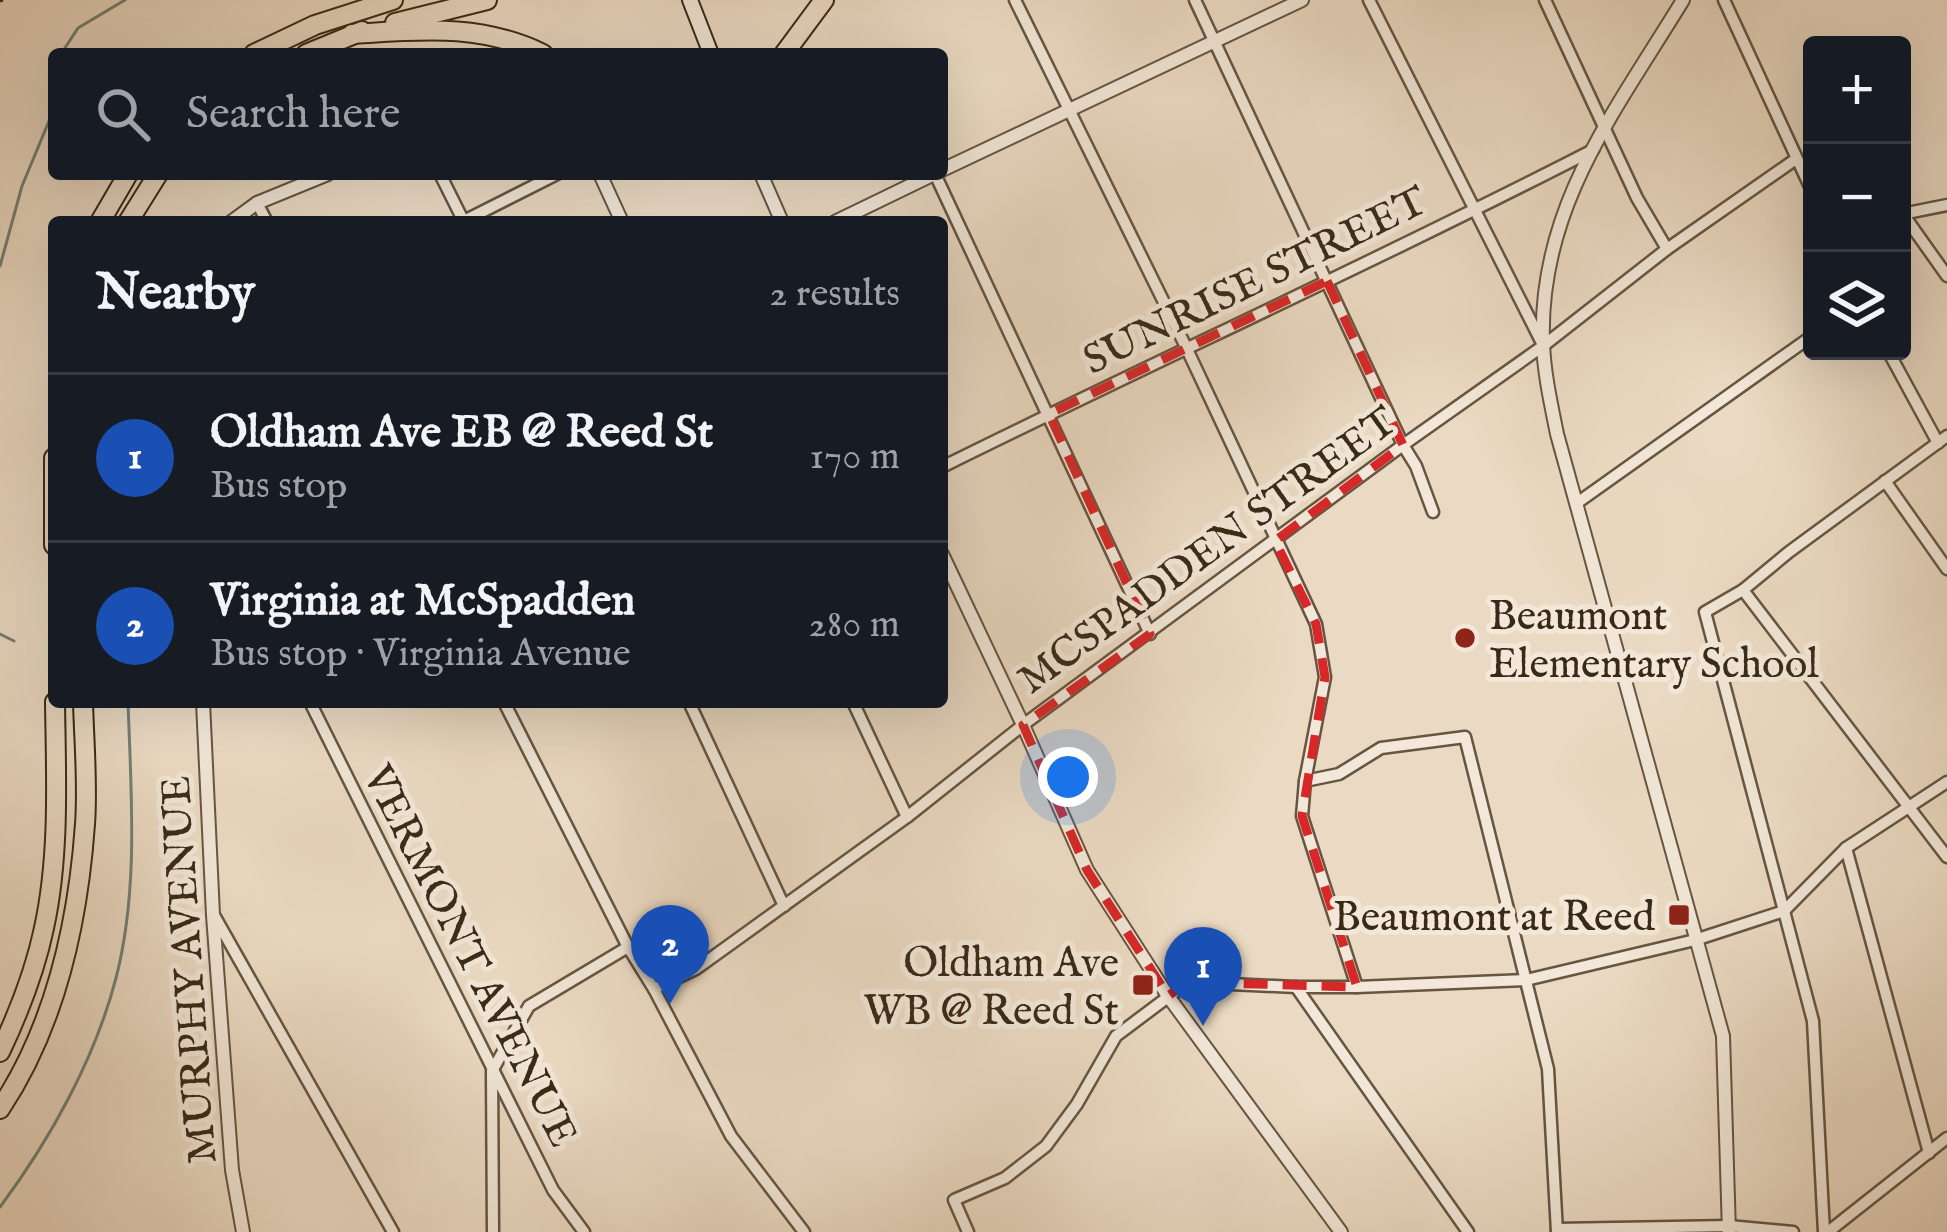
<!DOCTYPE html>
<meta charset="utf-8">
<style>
:root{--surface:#171b24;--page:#242831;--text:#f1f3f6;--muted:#9ea1a6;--line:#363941;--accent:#8c9099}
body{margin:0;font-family:"IM FELL English",serif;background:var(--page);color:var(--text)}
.controls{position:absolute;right:36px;top:36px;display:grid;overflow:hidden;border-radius:12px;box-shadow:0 12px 48px #0002}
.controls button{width:108px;height:108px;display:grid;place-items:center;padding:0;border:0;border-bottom:3px solid var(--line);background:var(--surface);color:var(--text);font:60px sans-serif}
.you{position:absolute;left:1068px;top:777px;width:42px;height:42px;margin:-30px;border:9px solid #fff;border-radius:50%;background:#1a73e8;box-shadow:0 0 0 18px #1a73e833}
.badge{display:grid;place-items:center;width:78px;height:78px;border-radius:50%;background:var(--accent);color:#fff;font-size:39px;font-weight:700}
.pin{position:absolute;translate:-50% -99px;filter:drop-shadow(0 3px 6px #0008)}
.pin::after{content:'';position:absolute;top:63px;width:42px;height:36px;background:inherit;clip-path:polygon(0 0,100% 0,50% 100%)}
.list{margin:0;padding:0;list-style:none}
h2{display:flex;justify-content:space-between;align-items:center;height:156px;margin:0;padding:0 48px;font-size:51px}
h2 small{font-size:39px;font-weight:400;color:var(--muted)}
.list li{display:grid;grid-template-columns:78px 1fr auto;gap:36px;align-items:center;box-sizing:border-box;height:168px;padding:0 48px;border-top:3px solid var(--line)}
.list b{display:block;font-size:45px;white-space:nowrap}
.list p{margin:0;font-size:39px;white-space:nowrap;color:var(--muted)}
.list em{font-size:39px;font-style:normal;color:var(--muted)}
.icon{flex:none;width:66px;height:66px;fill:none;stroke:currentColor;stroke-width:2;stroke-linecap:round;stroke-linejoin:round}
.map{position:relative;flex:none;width:1947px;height:1232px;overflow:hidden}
.search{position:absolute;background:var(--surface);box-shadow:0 12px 48px #0002;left:48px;top:48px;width:900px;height:132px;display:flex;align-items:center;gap:30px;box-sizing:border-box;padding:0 42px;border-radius:12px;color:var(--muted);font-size:45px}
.panel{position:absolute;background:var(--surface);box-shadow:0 12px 48px #0002;left:48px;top:216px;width:900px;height:492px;border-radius:12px}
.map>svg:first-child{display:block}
</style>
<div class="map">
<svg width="1947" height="1232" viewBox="0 0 1947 1232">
<rect width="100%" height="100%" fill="#ebdac3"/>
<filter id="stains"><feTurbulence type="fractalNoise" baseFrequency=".00167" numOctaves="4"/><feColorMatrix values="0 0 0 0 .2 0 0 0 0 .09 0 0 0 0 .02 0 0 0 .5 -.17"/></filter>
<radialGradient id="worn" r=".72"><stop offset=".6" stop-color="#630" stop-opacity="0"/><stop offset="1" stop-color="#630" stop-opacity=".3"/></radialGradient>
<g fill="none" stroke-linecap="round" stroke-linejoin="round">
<g stroke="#728075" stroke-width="3">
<polyline points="61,54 78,28 125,0"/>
<polyline points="0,266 22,186 49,121"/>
<polyline points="0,634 14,641"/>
<path d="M0,1207C50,1140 95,1059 116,978C139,889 131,793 128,702"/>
</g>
<g stroke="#665641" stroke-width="15">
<g id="minor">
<polyline points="1015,0 1186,347 1316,624 1325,677 1305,781 1302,816 1357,987"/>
<polyline points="1195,0 1403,445 1416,466 1433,512"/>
<polyline points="1369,0 1543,345"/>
<polyline points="1545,0 1637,198 1667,249"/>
<polyline points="1724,0 1812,191"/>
<polyline points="440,174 464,222"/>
<polyline points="935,174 1150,634"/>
<polyline points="257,203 267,222"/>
<polyline points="1902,214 1947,205"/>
<polyline points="1903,214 1947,276"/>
<polyline points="464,221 557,174"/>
<polyline points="1888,351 1938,443"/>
<path d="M942,467C1158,360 1379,260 1593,150"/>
<polyline points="1885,481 1947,569"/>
<polyline points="1577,503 1812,336"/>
<polyline points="1743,590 1947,857"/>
<polyline points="310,702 553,1190 584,1232"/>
<polyline points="504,702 628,947 654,989 731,1136 804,1232"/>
<polyline points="689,702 784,906"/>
<polyline points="853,702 907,817"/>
<polyline points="1305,781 1339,774 1381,748 1465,737 1548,1069 1557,1232"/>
<polyline points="1846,848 1929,1153"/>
<polyline points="215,917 393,1232"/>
<polyline points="1296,987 1468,1232"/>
<polyline points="654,989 696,969 907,817 1023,725 1403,445 1543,346 1667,249 1796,159"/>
<polyline points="1557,1229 1729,1226 1793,1232"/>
<polyline points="493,1232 492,1071 529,1006 628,947"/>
<polyline points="968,1232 954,1200 1005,1178 1046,1146 1077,1104 1116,1036 1188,982 1296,987 1357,987 1526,980 1695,940 1784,911 1846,848 1947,782"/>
<polyline points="1824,1232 1813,1021 1705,612 1743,590 1789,552 1947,436"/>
<polyline points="1828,1232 1947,1138"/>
</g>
</g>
<g stroke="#665641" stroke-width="16">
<g id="tertiary">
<path d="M1683,0C1616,110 1538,208 1543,343C1544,373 1551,404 1557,434L1723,1036L1729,1232"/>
<polyline points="942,170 1302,0"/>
<polyline points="600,174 622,222"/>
<polyline points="761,174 782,222"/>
<polyline points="231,222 257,203 328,174"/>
<polyline points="835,222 934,174"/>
<polyline points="942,554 1023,725 1087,870 1168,996 1341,1232"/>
<polyline points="203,702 213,915 232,1170 243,1232"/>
</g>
</g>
<g stroke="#392a16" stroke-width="18">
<polyline id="secondary" points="690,0 711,54"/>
</g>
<g stroke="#392a16" stroke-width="22">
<g id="motorway">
<polyline points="395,23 487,0"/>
<path d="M352,34C420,30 480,23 543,54"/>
<polyline points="254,54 315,25 393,0"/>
<polyline points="306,54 362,31"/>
<polyline points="784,54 824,0"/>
<polyline points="100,222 128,174"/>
<polyline points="128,222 158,174"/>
<polyline points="54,458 54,545"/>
<path d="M0,1052C19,1012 35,971 44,928C60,855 56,776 55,702"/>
<path d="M0,1109C56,1025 78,923 85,824C88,784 84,742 83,702"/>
</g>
</g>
<use href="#minor" stroke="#f2e7d8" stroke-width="10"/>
<use href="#tertiary" stroke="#f2e7d8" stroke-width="12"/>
<use href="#secondary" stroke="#f2e7d8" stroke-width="14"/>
<use href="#motorway" stroke="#ebdac3" stroke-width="18"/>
<polyline stroke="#392a16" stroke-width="3" stroke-dasharray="21 21" stroke-linecap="butt" points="0,1 3,0"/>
</g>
<path fill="none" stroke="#d62828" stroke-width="9" stroke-dasharray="24 15" stroke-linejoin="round" d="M1327,281L1403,445L1275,541L1316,624L1325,677L1302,816L1357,987L1188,982L1168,996L1087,870L1023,725L1150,634L1049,414Z"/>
<g fill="#8f2418" stroke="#f2e7d8" stroke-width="4.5">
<circle cx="1465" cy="638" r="12"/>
<rect x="1667" y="903" width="24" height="24" rx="6"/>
<rect x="1131" y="973" width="24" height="24" rx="6"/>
</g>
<g text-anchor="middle" stroke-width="10" stroke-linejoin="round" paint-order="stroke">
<g font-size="42" fill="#392a16" stroke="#f2e7d8">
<text transform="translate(1254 279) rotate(-26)" y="15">SUNRISE STREET</text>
<text transform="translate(1206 549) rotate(-36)" y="15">MCSPADDEN STREET</text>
<text transform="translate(472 955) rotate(63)" y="15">VERMONT AVENUE</text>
<text transform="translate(187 970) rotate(-94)" y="15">MURPHY AVENUE</text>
</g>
<g font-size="42" fill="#392a16" stroke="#f2e7d8" text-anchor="end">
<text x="1489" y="629" text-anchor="start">Beaumont<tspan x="1489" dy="48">Elementary School</tspan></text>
<text x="1655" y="930">Beaumont at Reed</text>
<text x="1119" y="976">Oldham Ave<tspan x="1119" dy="48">WB @ Reed St</tspan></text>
</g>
</g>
<rect width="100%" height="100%" filter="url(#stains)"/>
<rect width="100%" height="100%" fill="url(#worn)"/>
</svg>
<div class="controls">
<button>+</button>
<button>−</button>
<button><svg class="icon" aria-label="layers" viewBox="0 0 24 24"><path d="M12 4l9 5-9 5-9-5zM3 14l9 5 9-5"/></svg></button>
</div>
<div class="you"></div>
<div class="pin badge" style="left:1203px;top:1026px;background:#1a4fb4">1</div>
<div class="pin badge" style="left:670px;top:1004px;background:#1a4fb4">2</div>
<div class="search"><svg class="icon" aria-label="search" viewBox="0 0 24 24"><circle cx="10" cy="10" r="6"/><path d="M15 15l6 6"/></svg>Search here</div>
<section class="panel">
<h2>Nearby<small>2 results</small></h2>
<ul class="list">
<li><span class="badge" style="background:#1a4fb4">1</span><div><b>Oldham Ave EB @ Reed St</b><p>Bus stop</p></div><em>170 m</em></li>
<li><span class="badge" style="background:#1a4fb4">2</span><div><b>Virginia at McSpadden</b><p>Bus stop · Virginia Avenue</p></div><em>280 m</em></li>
</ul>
</section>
</div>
